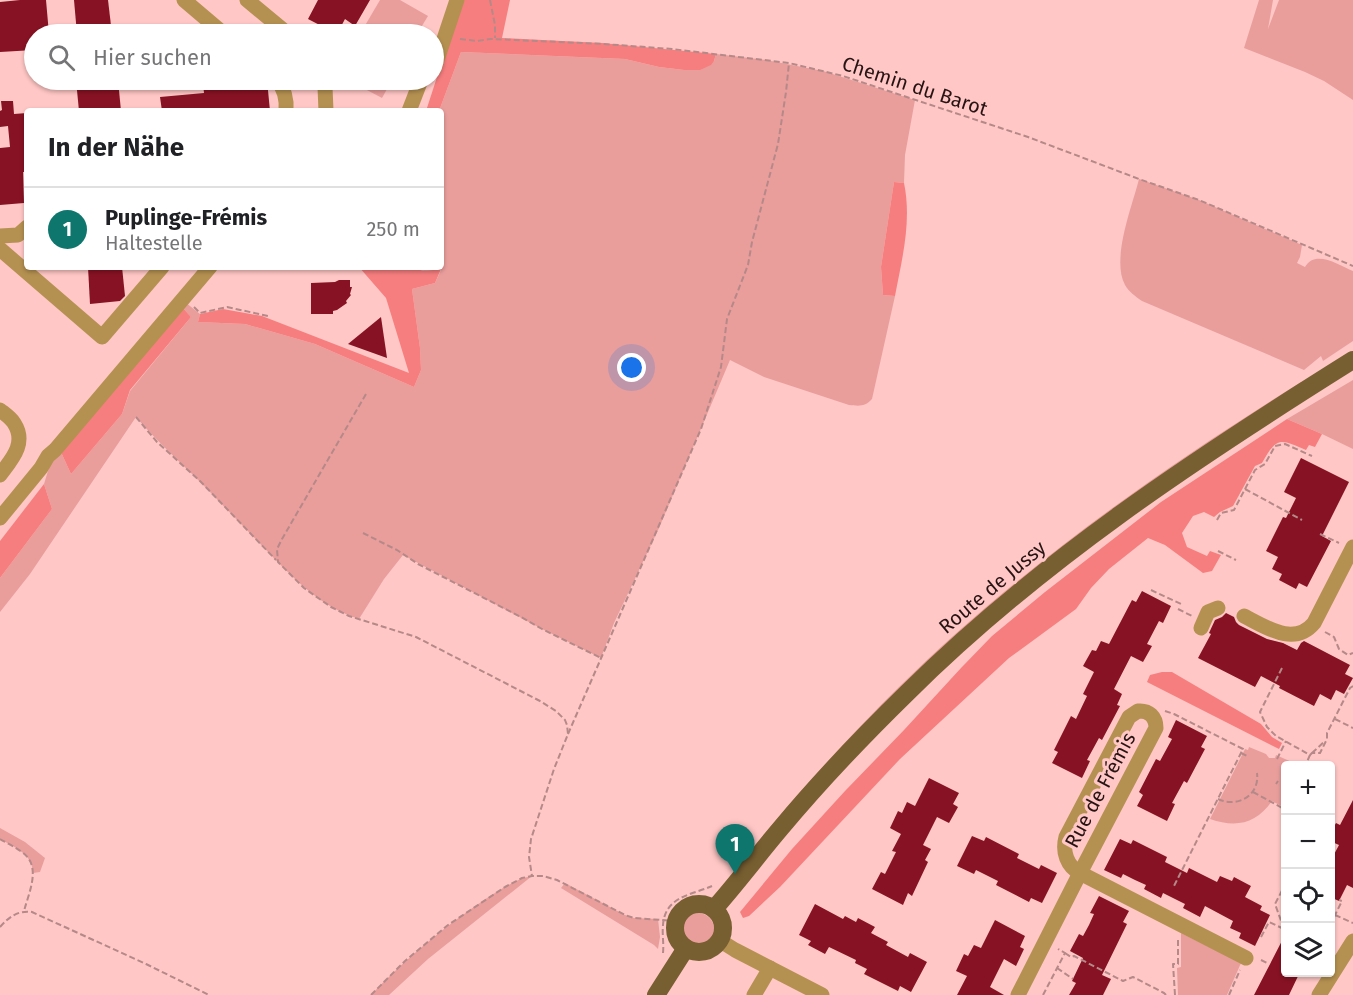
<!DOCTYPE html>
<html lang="de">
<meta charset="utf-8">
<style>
:root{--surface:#fff;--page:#f2f2f2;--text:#202124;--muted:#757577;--line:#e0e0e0;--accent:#0f766e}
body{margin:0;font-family:"Fira Sans",sans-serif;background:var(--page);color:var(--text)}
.controls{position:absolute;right:18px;bottom:18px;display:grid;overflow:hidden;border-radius:6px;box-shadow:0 2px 4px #0004}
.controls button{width:54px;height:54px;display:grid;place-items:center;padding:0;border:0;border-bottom:2px solid var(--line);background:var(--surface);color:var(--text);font:30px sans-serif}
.you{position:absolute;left:632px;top:368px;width:21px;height:21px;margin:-15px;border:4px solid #fff;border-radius:50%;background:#1a73e8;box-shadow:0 0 0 9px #1a73e833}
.badge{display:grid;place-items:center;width:39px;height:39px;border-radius:50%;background:var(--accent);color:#fff;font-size:20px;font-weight:700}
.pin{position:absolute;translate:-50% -50px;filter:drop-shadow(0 2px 3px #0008)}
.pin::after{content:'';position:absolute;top:32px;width:21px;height:18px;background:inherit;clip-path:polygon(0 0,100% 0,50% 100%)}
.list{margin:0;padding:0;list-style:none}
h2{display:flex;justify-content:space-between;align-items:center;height:78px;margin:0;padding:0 24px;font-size:26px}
h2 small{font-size:20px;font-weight:400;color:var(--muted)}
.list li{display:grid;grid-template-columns:39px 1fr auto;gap:18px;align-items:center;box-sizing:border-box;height:84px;padding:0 24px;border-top:2px solid var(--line)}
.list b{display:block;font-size:22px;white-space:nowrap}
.list p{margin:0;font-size:20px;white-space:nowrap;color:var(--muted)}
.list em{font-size:20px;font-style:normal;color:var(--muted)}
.icon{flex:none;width:33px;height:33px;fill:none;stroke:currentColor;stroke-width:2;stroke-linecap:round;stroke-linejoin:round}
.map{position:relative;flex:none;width:1353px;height:995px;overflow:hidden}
.search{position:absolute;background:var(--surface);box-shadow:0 2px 4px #0004;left:24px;top:24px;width:420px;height:66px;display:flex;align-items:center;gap:15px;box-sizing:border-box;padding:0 21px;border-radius:33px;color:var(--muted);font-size:22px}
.panel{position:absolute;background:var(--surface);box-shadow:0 2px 4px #0004;left:24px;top:108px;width:420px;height:162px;border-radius:6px}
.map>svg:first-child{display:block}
</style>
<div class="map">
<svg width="1353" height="995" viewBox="0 0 1353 995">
<rect width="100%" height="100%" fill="#ffc7c5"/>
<g fill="#e99e9c">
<polygon points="380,0 400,0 428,16 417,34 360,34"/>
<polygon points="1259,0 1273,0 1268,29 1279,0 1353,0 1353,100 1324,81 1305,72 1244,48"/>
<path d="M461,52L625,59L659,67L684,70L714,61L716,54L766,60L823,71L915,100L905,155L904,183L894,182L881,267L883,295L895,296L872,399C865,407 859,406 849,405L764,377L730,360L659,528L614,623L601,658L542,629L403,555L384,579L359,619C321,607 295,580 268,552C249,532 229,512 210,492C186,467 159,444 136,417L30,574L0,612V578L52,509L44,484L52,458L60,450L71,474L122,414L130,391L191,317L182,307L185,302L200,314L198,322L245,324L315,344L414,387L421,370L420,348L412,289L435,283L441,270L424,271L411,267H441V111H439Z"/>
<polygon points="348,80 392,80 382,98"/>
<path d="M1139,179L1199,200L1302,245L1300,257L1297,263L1305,267C1315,249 1339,265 1353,271V341L1323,361L1321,356L1304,370L1142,301C1135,296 1129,292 1125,285C1111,259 1132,207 1139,179Z"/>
<polygon points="1353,380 1353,449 1322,434 1287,419"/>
<path d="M1301,382L1302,383L1093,524L743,862L742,861C792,800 844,741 900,686C1020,568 1159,470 1301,382Z"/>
<path d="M1249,747L1266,754L1269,758H1275L1276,755L1294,763L1296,765L1286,766L1285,808L1272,801C1256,824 1236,828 1210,819L1245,749L1248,750Z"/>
<path d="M0,828L25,842L45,858L40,872L33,873C33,854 14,847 0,839Z"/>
<path d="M532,876L428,959L389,995H371C406,958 445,926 487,898C502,889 515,879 532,876Z"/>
<polygon points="565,883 625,915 634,918 658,919 660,937 658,949 654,945 561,888"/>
<circle cx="698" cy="929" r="16"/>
<polygon points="1181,933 1241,963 1227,995 1178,995 1177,968 1181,967"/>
</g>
<g fill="#f77e7f">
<polygon points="457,0 510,0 502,38 602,43 716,54 714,61 711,65 700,70 684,70 659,67 625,59 461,52 439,111 426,111 449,40"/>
<path d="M894,182L904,183C912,221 902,259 895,296L883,295L881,267Z"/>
<polygon points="359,267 411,267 424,271 441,269 435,283 412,289 420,348 421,370 414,387 315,344 245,324 198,322 200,314 223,309 262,316 409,373 386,298"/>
<polygon points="182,307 191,317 130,390 122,414 71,474 60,450"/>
<path d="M1287,419L1322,434L1315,447L1309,445L1306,450C1279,438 1277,437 1262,463L1255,466L1233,506L1220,512L1214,517L1204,512L1193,516L1182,533L1187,547L1207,556L1210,551L1221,555L1212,571L1203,573L1165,545L1148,538L1109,569L1091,588L1076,609L1009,658L900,759L780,887L749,916L743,918L740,912L792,849L845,791L904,730L961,668L992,636L1045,592L1161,502Z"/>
<polygon points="44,484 52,509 0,578 0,541"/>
<polygon points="1162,672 1172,672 1261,724 1272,737 1282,743 1279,749 1147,682 1150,675"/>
</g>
<g fill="#871223">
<polygon points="20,0 46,0 49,34 34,34 34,50 0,52 0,2"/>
<polygon points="74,0 108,0 112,34 77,34"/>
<polygon points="318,0 370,0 355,26 345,19 337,34 308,19"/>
<polygon points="76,80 118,80 121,111 79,111"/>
<polygon points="259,80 267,80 270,111 162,111 160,97 204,93 203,84"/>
<polygon points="1,101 13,101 14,114 27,113 27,172 23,172 24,203 0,205 0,148 10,147 8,126 0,127 0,111 2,110"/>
<polygon points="88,267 122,267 125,296 120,301 90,304"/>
<polygon points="339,280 350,280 350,287 352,287 350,294 351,295 346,301 347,303 337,310 333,311 333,314 311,314 311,283 335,282"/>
<polygon points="381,317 387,358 348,344"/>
<polygon points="1301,458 1349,482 1322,536 1331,541 1307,587 1299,583 1296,589 1279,580 1282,574 1272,569 1278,557 1266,551 1283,517 1286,518 1296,498 1284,492"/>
<polygon points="1142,591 1171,606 1163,623 1159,621 1147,644 1152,646 1143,662 1131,656 1114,689 1122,694 1117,705 1120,706 1102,740 1099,738 1087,760 1090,761 1082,778 1052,763 1058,752 1054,750 1071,716 1076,719 1087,696 1083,694 1094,672 1083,666 1092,650 1096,651 1101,641 1109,644 1132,600 1136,602"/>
<polygon points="1226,613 1234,617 1236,622 1239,625 1267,639 1283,643 1297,650 1301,643 1304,641 1350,665 1345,674 1353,678 1344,694 1336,690 1331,700 1320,694 1314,706 1279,688 1280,686 1261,676 1255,687 1198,658 1211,634 1209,633 1215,620 1222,617"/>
<polygon points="1176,720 1207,736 1201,747 1205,749 1187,783 1184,781 1172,803 1175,804 1167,821 1137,806 1143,795 1139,792 1156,759 1160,761 1172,739 1168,737"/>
<polygon points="929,778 959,793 953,804 958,807 949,823 937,817 923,845 931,849 925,860 928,862 912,896 908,893 903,905 872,889 881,872 885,874 896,852 892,851 901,834 890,828 898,811 902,813 907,802 915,806"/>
<polygon points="1353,800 1353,888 1347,885 1339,901 1330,897 1330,862 1339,845 1330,841 1330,834 1336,823 1340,825"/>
<polygon points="972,836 984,841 986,837 1019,854 1017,858 1039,869 1041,865 1057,873 1042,903 1031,898 1029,902 996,885 998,881 976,870 974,874 957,866"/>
<polygon points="1120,839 1131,844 1133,840 1167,857 1165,862 1187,873 1189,868 1217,882 1220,876 1232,881 1234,877 1251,886 1245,897 1262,906 1260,910 1270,915 1255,946 1239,938 1241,933 1230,928 1233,921 1205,906 1200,917 1183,908 1185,904 1163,893 1161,898 1144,889 1146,885 1135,880 1123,874 1121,878 1104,870"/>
<polygon points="1099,896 1129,911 1123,922 1127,924 1102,975 1111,979 1103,995 1069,995 1076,983 1072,981 1083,958 1070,951 1079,934 1083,936 1089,925 1094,914 1090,913"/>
<polygon points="815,904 843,919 845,916 856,922 858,918 875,927 871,933 888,942 886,945 908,957 910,953 927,962 911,992 900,986 898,991 864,974 867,969 855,963 856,960 829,947 825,954 808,945 811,941 799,935"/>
<polygon points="995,920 1025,936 1020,947 1024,949 1016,966 1004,959 990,987 1004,995 957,995 967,976 956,971 964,954 968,956 974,945 981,948"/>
<polygon points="1286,933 1286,972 1300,972 1289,995 1254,995"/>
</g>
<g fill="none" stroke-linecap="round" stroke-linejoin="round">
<g stroke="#b58988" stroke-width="2" stroke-dasharray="6 3" stroke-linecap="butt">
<polyline points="490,0 495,25 495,38"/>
<polyline points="460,39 477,41 491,39 604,44 672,49 789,63 843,76 1028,137 1139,179 1199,200 1353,266"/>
<polyline points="194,307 200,313 227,307 268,316"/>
<polyline points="366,394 282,539 277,549 278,562 304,588 331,607 349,616 416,637 540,701 556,711 565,720 567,725 568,734 554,769 531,839 529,857 532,876"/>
<polyline points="136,417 157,442 201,482 276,560"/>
<polyline points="1245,489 1302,520"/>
<polyline points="1217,520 1221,513 1234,510 1255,470 1265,464 1275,446 1285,444 1312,456"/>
<polyline points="363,533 397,550 418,564 521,617 542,629 601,658"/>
<polyline points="1320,534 1339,543"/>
<polyline points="1218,551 1236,560"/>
<polyline points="1151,590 1181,604"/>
<polyline points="1178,609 1192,616"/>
<polyline points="1325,632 1334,637 1339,649 1348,655 1353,653"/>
<polyline points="1282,668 1260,712 1267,727 1276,736 1310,755 1305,766"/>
<polyline points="1165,711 1174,714 1243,749 1174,886"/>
<polyline points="1335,719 1353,728"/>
<polyline points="568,734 701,429 721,367 727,319 748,265 752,242 778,144 786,92 789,63"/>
<polyline points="1241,753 1249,757"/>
<polyline points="1312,753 1325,741"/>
<polyline points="1310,755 1312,753 1320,753 1327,739 1327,733 1350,688 1353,686"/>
<polyline points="1277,759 1286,741"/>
<polyline points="1276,784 1278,781"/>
<polyline points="1253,792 1286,810"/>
<path d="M1218,799C1237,808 1260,796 1257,773"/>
<path d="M0,839C7,843 15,847 22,852C42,866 29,892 24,911"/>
<polyline points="1335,915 1353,923"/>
<polyline points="1330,925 1342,901 1339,900"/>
<path d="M0,927C9,917 18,910 32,912L146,964L209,995"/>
<polyline points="1284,929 1275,904 1286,883"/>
<polyline points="1261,937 1269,922 1284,929"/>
<path d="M663,953C664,944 662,934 663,925C665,896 692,895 712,886"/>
<polyline points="1065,953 1071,957 1074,956 1123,981 1133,977 1164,993 1166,995"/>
<polyline points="1261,960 1267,963"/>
<polyline points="1057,968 1073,979"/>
<polyline points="371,995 405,961 448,925 505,887 522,878 532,876 543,876 557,880 625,915 634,918 675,921"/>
<polyline points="1043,995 1065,953 1058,949"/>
<polyline points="1175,995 1173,964 1178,964 1178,938"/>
<polyline points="1229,995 1240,970"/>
</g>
<g stroke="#b59151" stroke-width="15">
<polyline points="184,0 224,34"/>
<polyline points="247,0 288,34"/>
<polyline points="434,69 457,0"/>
<path d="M277,80C284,88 287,100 286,111"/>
<polyline points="323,80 325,87 326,111"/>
<polyline points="409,111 421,80"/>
<polyline points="0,236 18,235 27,227"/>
<polyline points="0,249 102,337 162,267"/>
<path d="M0,410C5,414 11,418 14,423C27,443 12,459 0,475"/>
<polyline points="0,518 41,468 48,456 55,450 210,267"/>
<path d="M1244,616C1266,627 1294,647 1314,623L1353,547"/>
<polyline points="1201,628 1208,612 1218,608"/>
<path d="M1138,711C1149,710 1156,717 1156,728L1080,873C1067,866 1062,852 1066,837L1129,717Z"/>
<polyline points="719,940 735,950 822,995"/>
<polyline points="754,995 770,968"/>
<polyline points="1018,995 1080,873 1246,958"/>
<polyline points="1319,995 1353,941"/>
</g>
<g stroke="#785f31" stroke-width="18">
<circle cx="699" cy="928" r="24"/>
<path d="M714,909C737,883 758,855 780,829C820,781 863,736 907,693C1040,561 1195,459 1353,360"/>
<polyline points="656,995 686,948"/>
</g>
</g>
<g text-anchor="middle" stroke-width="6" stroke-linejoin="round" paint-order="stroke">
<g font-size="20" fill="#271313" stroke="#ffc7c5">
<text transform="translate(915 86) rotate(18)" y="7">Chemin du Barot</text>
<text transform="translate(992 587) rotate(-40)" y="7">Route de Jussy</text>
<text transform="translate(1100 790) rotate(-62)" y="7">Rue de Frémis</text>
</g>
</g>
</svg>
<div class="controls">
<button>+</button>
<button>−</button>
<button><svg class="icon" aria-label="locate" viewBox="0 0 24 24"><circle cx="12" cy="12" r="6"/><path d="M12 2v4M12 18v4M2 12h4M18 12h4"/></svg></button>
<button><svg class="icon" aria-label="layers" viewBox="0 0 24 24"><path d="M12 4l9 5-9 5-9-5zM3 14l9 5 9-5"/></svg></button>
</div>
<div class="you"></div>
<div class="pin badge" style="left:735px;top:874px">1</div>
<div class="search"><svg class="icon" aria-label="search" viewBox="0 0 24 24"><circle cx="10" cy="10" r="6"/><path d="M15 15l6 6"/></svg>Hier suchen</div>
<section class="panel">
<h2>In der Nähe<small></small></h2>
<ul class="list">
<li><span class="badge">1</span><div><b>Puplinge-Frémis</b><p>Haltestelle</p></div><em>250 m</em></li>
</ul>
</section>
</div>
